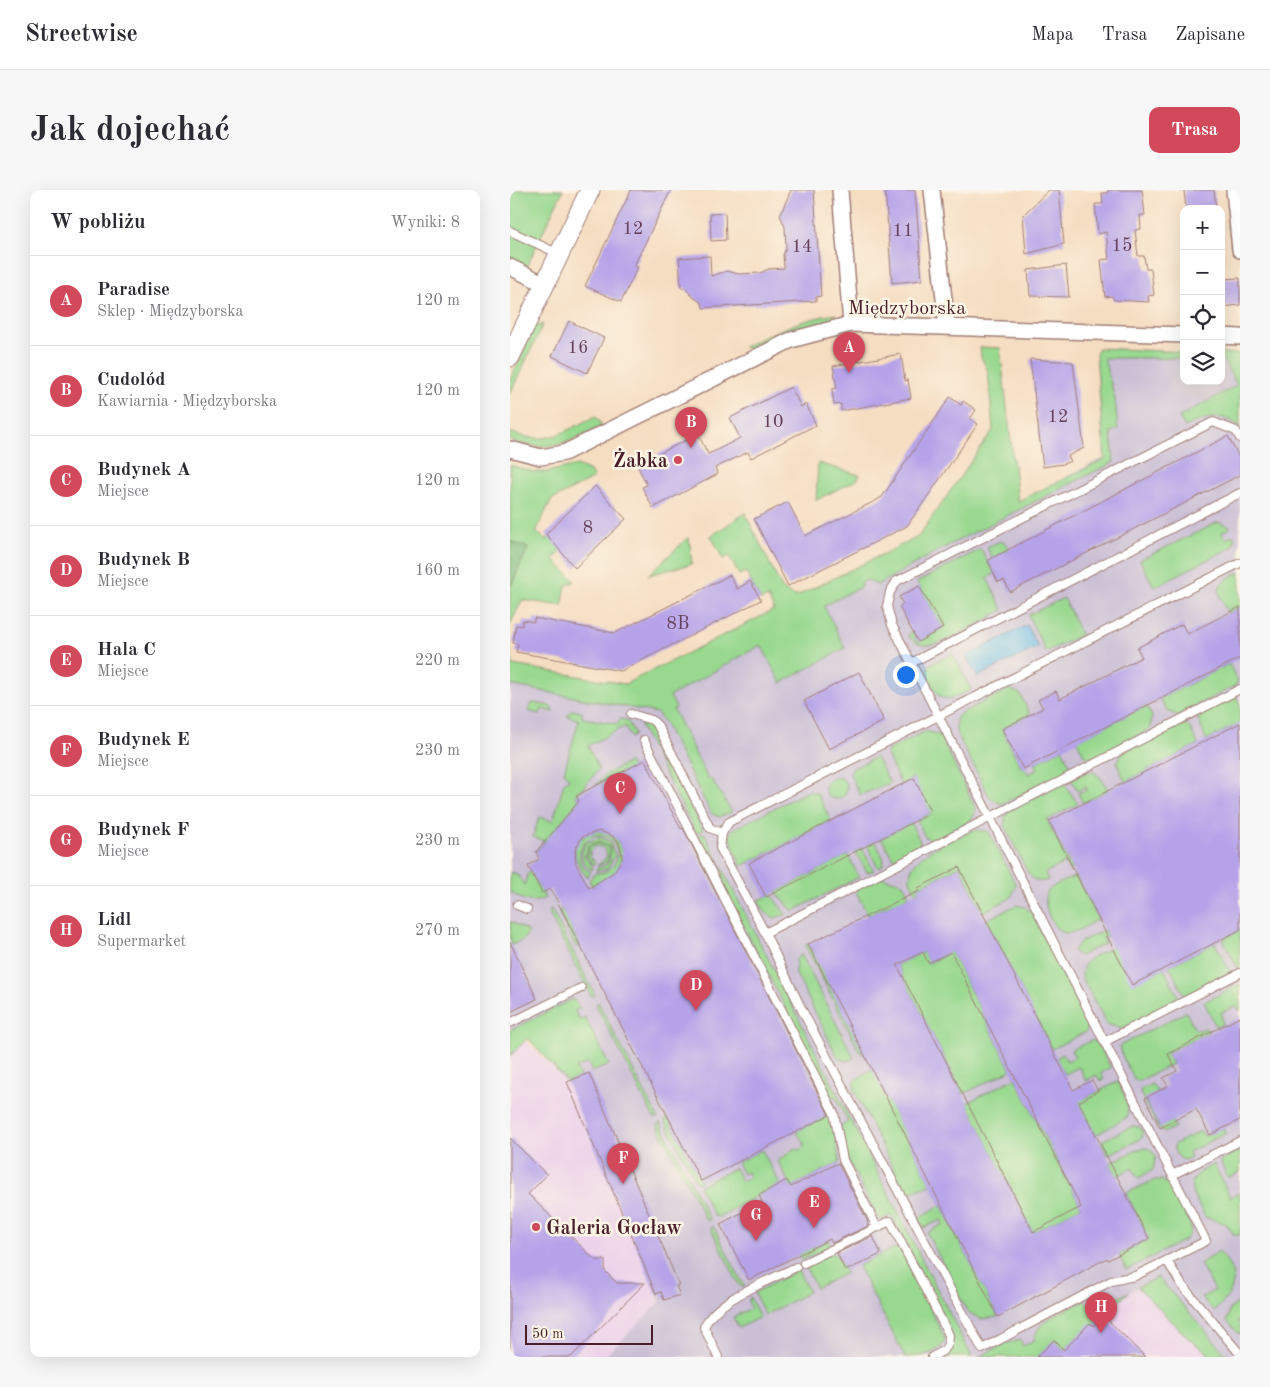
<!DOCTYPE html>
<html lang="pl">
<meta charset="utf-8">
<style>
:root{--surface:#fff;--page:#f7f7f7;--text:#2b2b33;--muted:#7c7c81;--line:#e1e1e2;--accent:#d1495b}
body{margin:0;font-family:"Old Standard TT",serif;background:var(--page);color:var(--text)}
.controls{position:absolute;right:15px;top:15px;display:grid;overflow:hidden;border-radius:10px;box-shadow:0 5px 20px #0002}
.controls button{width:45px;height:45px;display:grid;place-items:center;padding:0;border:0;border-bottom:1px solid var(--line);background:var(--surface);color:var(--text);font:25px sans-serif}
.scale{position:absolute;left:15px;bottom:12px;width:128px;box-sizing:border-box;padding-left:5px;border:2px solid #4a1f2b;border-top:0;font-size:14px;line-height:18px;white-space:nowrap;color:#4a1f2b;-webkit-text-stroke:4px #fcf5e5;paint-order:stroke}
.you{position:absolute;left:395px;top:484px;width:18px;height:18px;margin:-12px;border:4px solid #fff;border-radius:50%;background:#1a73e8;box-shadow:0 0 0 8px #1a73e833}
.badge{display:grid;place-items:center;width:32px;height:32px;border-radius:50%;background:var(--accent);color:#fff;font-size:16px;font-weight:700}
.pin{position:absolute;translate:-50% -41px;filter:drop-shadow(0 1px 2px #0008)}
.pin::after{content:'';position:absolute;top:26px;width:18px;height:15px;background:inherit;clip-path:polygon(0 0,100% 0,50% 100%)}
.list{margin:0;padding:0;list-style:none}
h2{display:flex;justify-content:space-between;align-items:center;height:65px;margin:0;padding:0 20px;font-size:21px}
h2 small{font-size:16px;font-weight:400;color:var(--muted)}
.list li{display:grid;grid-template-columns:32px 1fr auto;gap:15px;align-items:center;box-sizing:border-box;height:90px;padding:0 20px;border-top:1px solid var(--line)}
.list b{display:block;font-size:19px;white-space:nowrap}
.list p{margin:0;font-size:16px;white-space:nowrap;color:var(--muted)}
.list em{font-size:16px;font-style:normal;color:var(--muted)}
.icon{flex:none;width:28px;height:28px;fill:none;stroke:currentColor;stroke-width:2;stroke-linecap:round;stroke-linejoin:round}
.map{position:relative;flex:none;width:730px;height:1167px;overflow:hidden;border-radius:10px}
header{display:flex;align-items:center;gap:30px;box-sizing:border-box;height:70px;padding:0 25px;background:var(--surface);border-bottom:1px solid var(--line)}
header strong{font-size:24px}
nav{display:flex;gap:28px;margin-inline-start:auto;font-size:18px}
.intro{display:flex;align-items:center;justify-content:space-between;box-sizing:border-box;height:120px;padding:0 30px}
h1{margin:0;font-size:35px}
.button{padding:12px 22px;border-radius:10px;background:var(--accent);color:#fff;font-size:18px;font-weight:700}
main{display:flex;gap:30px;padding:0 30px}
aside{flex:1;background:var(--surface);border-radius:10px;box-shadow:0 5px 20px #0002}
.map>svg:first-child{display:block}
</style>
<header>
<strong>Streetwise</strong>
<nav><a>Mapa</a><a>Trasa</a><a>Zapisane</a></nav>
</header>
<div class="intro"><h1>Jak dojechać</h1><a class="button">Trasa</a></div>
<main>
<aside>
<h2>W pobliżu<small>Wyniki: 8</small></h2>
<ul class="list">
<li><span class="badge">A</span><div><b>Paradise</b><p>Sklep · Międzyborska</p></div><em>120 m</em></li>
<li><span class="badge">B</span><div><b>Cudolód</b><p>Kawiarnia · Międzyborska</p></div><em>120 m</em></li>
<li><span class="badge">C</span><div><b>Budynek A</b><p>Miejsce</p></div><em>120 m</em></li>
<li><span class="badge">D</span><div><b>Budynek B</b><p>Miejsce</p></div><em>160 m</em></li>
<li><span class="badge">E</span><div><b>Hala C</b><p>Miejsce</p></div><em>220 m</em></li>
<li><span class="badge">F</span><div><b>Budynek E</b><p>Miejsce</p></div><em>230 m</em></li>
<li><span class="badge">G</span><div><b>Budynek F</b><p>Miejsce</p></div><em>230 m</em></li>
<li><span class="badge">H</span><div><b>Lidl</b><p>Supermarket</p></div><em>270 m</em></li>
</ul>
</aside>
<div class="map">
<svg width="730" height="1167" viewBox="0 0 730 1167">
<rect width="100%" height="100%" fill="#fcf5e5"/>
<filter id="ink" filterUnits="userSpaceOnUse"><feTurbulence type="fractalNoise" baseFrequency=".02" numOctaves="2"/><feDisplacementMap in="SourceGraphic" scale="10" xChannelSelector="R" yChannelSelector="G"/><feConvolveMatrix kernelMatrix="1 2 1 2 8 2 1 2 1" color-interpolation-filters="sRGB"/></filter>
<filter id="wash" filterUnits="userSpaceOnUse"><feTurbulence type="fractalNoise" baseFrequency=".0096" numOctaves="4" result="noise"/><feDisplacementMap in="SourceGraphic" scale="20" xChannelSelector="R" yChannelSelector="G"/><feGaussianBlur stdDeviation="1.12" result="paint"/><feColorMatrix in="noise" values="0 0 0 0 0 0 0 0 0 0 0 0 0 0 0 0 0 1.4 0 .05"/><feComposite in="paint" operator="in"/></filter>
<g filter="url(#wash)">
<rect width="100%" height="100%" fill="#f5ddc1"/>
<g fill="#ecd1ea">
<polygon points="15,850 57,892 150,1113 94,1167 0,1167 0,866"/>
<polygon points="648,1087 718,1167 492,1167"/>
</g>
<polygon fill="#cbbfd5" points="588,158 674,162 674,191 711,191 711,163 730,164 730,1167 718,1167 648,1087 492,1167 94,1167 150,1112 57,893 18,848 0,844 0,492 123,514 176,481 587,271 594,269 586,165"/>
<g fill="#98d88f" stroke="#717c5d">
<polygon points="0,0 53,0 16,78 0,70"/>
<path d="M327,124L319,131L279,143L242,160L233,157C264,142 293,128 327,124Z"/>
<polygon points="33,134 0,204 0,190 25,137"/>
<polygon points="470,157 490,158 508,311 595,269 586,165 588,158 674,162 674,168 594,168 605,209 608,239 601,242 604,272 435,357 367,395 358,390 351,393 352,396 314,416 335,458 271,493 251,455 160,506 166,518 163,519 198,589 202,590 222,622 209,627 201,623 154,532 147,523 0,495 0,462 3,475 115,494 264,420 258,407 251,410 236,382 229,385 219,366 213,369 201,346 235,323 272,398 280,404 287,406 408,347 483,240 478,181 471,167"/>
<path d="M711,163L730,164V237C712,221 694,228 675,237L669,227L727,195L711,167Z"/>
<path d="M86,226L92,236C62,252 34,264 0,250V242C38,257 52,242 86,226Z"/>
<polygon points="308,273 350,285 347,290 306,310"/>
<polygon points="0,275 24,282 37,282 67,275 79,280 84,288 41,310 26,342 37,350 39,347 52,361 43,369 65,391 56,396 52,416 12,410 0,435 0,398 18,358 0,351"/>
<polygon points="708,332 719,336 720,338 712,342 715,349 723,345 725,350 722,357 644,397 630,370"/>
<polygon points="179,347 182,374 138,385"/>
<polygon points="491,351 496,354 499,359 482,368 477,357"/>
<path d="M471,359L481,378L486,376L489,381L477,388L493,420C475,429 436,454 419,455C410,456 404,451 398,446L402,441L408,452L433,438L407,392Z"/>
<path d="M730,382V417L718,423C705,398 704,395 730,382Z"/>
<polygon points="554,408 571,445 536,462 518,425"/>
<path d="M442,464L448,473L461,500C431,515 429,511 416,482L420,474Z"/>
<polygon points="719,474 728,491 725,496 667,525 657,521 650,509"/>
<polygon points="500,499 510,504 520,524 492,539 512,579 515,578 518,584 528,579 525,573 552,559 561,577 559,581 491,614 480,608 446,542 446,529 451,523"/>
<polygon points="725,505 730,514 730,533 696,550 687,526"/>
<polygon points="24,513 40,516 44,522 32,519 30,524 18,521 21,514"/>
<polygon points="636,516 642,526 640,539 584,568 575,567 567,551"/>
<polygon points="62,520 72,522 72,528 108,534 110,529 117,530 125,544 121,548 115,536 78,556 89,579 66,606 69,611 26,662 34,651 23,647 29,627 43,631 54,593 59,589 54,582 69,530 57,526"/>
<polygon points="673,533 679,536 688,554 615,592 607,573 612,563"/>
<polygon points="136,534 141,538 193,640 186,643 131,537 131,535"/>
<polygon points="416,541 430,545 466,619 463,628 458,632 423,651 415,647 407,630 421,623 403,588 391,595 377,565 378,560"/>
<polygon points="366,567 380,593 350,605 340,584 342,579"/>
<polygon points="119,572 122,577 85,596 96,584"/>
<polygon points="584,582 591,588 598,600 573,613 568,603 577,600 576,596 568,601 561,589 573,583"/>
<circle cx="326" cy="598" r="11"/>
<path d="M554,593L568,614L537,630L562,679L559,680L555,673L535,683L538,690C529,693 523,691 518,683L495,637V627L499,621Z"/>
<polygon points="298,601 307,603 321,631 231,676 219,646 223,639"/>
<polygon points="401,633 410,651 409,656 389,668 383,668 371,648"/>
<path d="M467,640L477,641L480,644L506,695L501,708L473,722L450,676L408,697L410,701L406,702C404,698 400,693 400,688C399,664 442,650 461,641Z"/>
<path d="M86,641C104,642 120,660 108,678C102,686 90,691 82,696L79,690L85,683C96,684 106,677 107,666C108,661 105,655 102,651C81,630 54,670 81,682L77,687C61,669 59,649 86,641Z"/>
<path d="M194,643L462,1167H429C440,1161 444,1156 442,1144L382,1025L373,1029L368,1028L337,968L331,936L338,932L325,906L321,908L188,646Z"/>
<path d="M90,647L100,652L105,666L97,679L86,681L87,678L95,676L100,670V657L89,651L78,656L75,667L83,677L82,680C71,674 69,663 76,653Z"/>
<polygon points="365,651 374,669 373,675 368,678 357,655"/>
<polygon points="85,653 96,655 100,661 97,672 87,676 95,669 97,664 93,657 85,656 80,662 80,667 85,672 84,675 77,667 79,657"/>
<polygon points="352,658 364,681 357,682 345,662"/>
<polygon points="338,665 349,687 283,721 266,702"/>
<path d="M0,682L7,684L14,695L18,683L21,682L35,708C21,715 13,710 0,702Z"/>
<path d="M566,686L588,729C579,734 566,744 556,743C543,743 530,712 538,701C544,694 558,690 566,686Z"/>
<polygon points="371,687 393,693 399,706 358,725 345,700"/>
<polygon points="261,704 276,725 264,728 255,722 248,711"/>
<polygon points="506,715 515,717 521,722 578,833 576,842 542,859 476,730"/>
<polygon points="51,718 70,756 66,757 49,723"/>
<polygon points="41,719 85,805 81,806 39,724"/>
<polygon points="0,731 19,742 13,750 1,755"/>
<polygon points="594,740 598,746 593,748 595,753 570,766 563,761 570,752"/>
<polygon points="730,740 730,778 727,777 713,749"/>
<polygon points="705,753 720,782 676,806 674,805 659,776"/>
<polygon points="298,754 354,863 351,864 295,755"/>
<path d="M603,757L654,779L668,806L667,811L612,839L597,834L572,788C571,768 588,765 603,757Z"/>
<polygon points="440,760 501,880 453,904 387,775 413,762 419,773 435,765"/>
<polygon points="291,764 344,868 337,871 328,868 285,782 286,770"/>
<polygon points="730,794 730,821 725,816 711,823 713,834 706,837 694,812"/>
<polygon points="63,809 70,818 65,820 69,830 75,827 99,875 82,882 78,873 66,878 70,887 57,892 18,848 0,866 0,840"/>
<polygon points="88,812 148,928 144,928 86,815"/>
<polygon points="676,822 684,838 689,840 696,838 699,841 656,863 662,874 629,891 625,890 614,870 609,856"/>
<polygon points="582,850 588,853 601,878 591,883 594,889 590,891 587,885 576,891 569,877 555,884 546,868 553,864 557,871 565,867 561,860"/>
<polygon points="362,879 421,995 396,1004 344,900 345,890"/>
<polygon points="505,888 571,1017 523,1042 457,913"/>
<polygon points="608,891 618,914 617,927 586,945 566,907 576,908"/>
<polygon points="642,894 648,902 635,909 649,937 662,931 665,937 655,942 648,938 630,903 631,899"/>
<polygon points="321,924 330,972 281,997 268,971 285,958 289,960 294,957 294,952 286,942"/>
<polygon points="158,928 191,991 187,993 155,931"/>
<polygon points="150,932 200,1030 196,1030 148,936"/>
<polygon points="623,936 630,937 633,943 631,949 597,965 591,951"/>
<path d="M713,938L716,943L679,962L681,968L673,970C667,966 662,961 665,954L691,941L694,946Z"/>
<polygon points="635,958 640,959 646,966 643,980 628,988 622,978 607,986 600,973 629,959"/>
<polygon points="252,960 270,994 208,1027 204,1026 189,996 225,978 232,991 239,987 237,982 233,984 227,973"/>
<polygon points="730,960 730,982 718,988 710,971"/>
<path d="M704,974L720,1007L730,1003V1045H724L716,1034L695,1027C680,998 671,991 704,974Z"/>
<polygon points="645,990 652,990 660,995 680,1033 681,1042 675,1050 616,1080 609,1065 639,1049 616,1003"/>
<polygon points="431,1015 488,1127 470,1129 457,1121 417,1043 433,1034 431,1030 414,1038 409,1028"/>
<polygon points="203,1036 235,1098 229,1095 201,1039"/>
<polygon points="320,1049 319,1057 292,1070 289,1064"/>
<path d="M388,1058L391,1061L434,1146L435,1152C426,1165 409,1167 395,1167L348,1076L382,1059Z"/>
<path d="M709,1061C730,1085 727,1101 704,1121L691,1108L705,1100L690,1074Z"/>
<polygon points="321,1063 327,1066 336,1083 306,1098 295,1076"/>
<polygon points="288,1080 299,1102 255,1125 244,1103"/>
<polygon points="648,1087 718,1167 699,1167 697,1162 680,1150 628,1097"/>
<path d="M619,1102L583,1136L580,1134L554,1160L544,1150L527,1167H469L494,1154L510,1150L513,1156L524,1150C526,1129 557,1120 574,1111L589,1117Z"/>
<polygon points="240,1107 250,1127 229,1138 223,1127 241,1118 238,1112"/>
<polygon points="730,1111 730,1131 727,1132 730,1135 730,1145 717,1131 720,1119"/>
</g>
<polygon fill="#7ab87a" stroke="#626c52" points="0,351 18,358 0,398"/>
<polygon fill="#6bbae6" stroke="#5a6c88" points="517,435 528,457 467,487 456,466"/>
<g id="blocks">
<g fill="#b5a2e9" fill-rule="evenodd">
<polygon points="121,0 161,0 124,76 128,77 111,112 75,96"/>
<polygon points="281,0 304,0 311,106 306,107 306,111 193,118 192,113 183,107 175,98 171,98 169,68 200,66 201,86 217,81 229,84 250,83 259,79 274,78 273,65 276,58 275,37 270,25"/>
<polygon points="375,0 405,0 412,90 382,93"/>
<polygon points="539,0 549,0 554,54 516,64 513,25"/>
<polygon points="598,0 632,0 635,25 630,25 631,39 625,40 628,66 634,66 636,79 641,79 644,105 638,106 639,112 604,110 602,106 595,107 591,70 599,69 596,42 588,44 585,14 593,14 592,3 598,3"/>
<polygon points="674,0 704,0 706,19 676,19"/>
<polygon points="215,23 216,50 201,51 200,24"/>
<polygon points="556,75 559,107 520,106 518,80"/>
<polygon points="730,88 730,115 711,117 711,89"/>
<polygon points="59,131 94,148 77,183 42,166"/>
<polygon points="391,164 395,191 398,190 401,208 331,221 331,214 324,215 322,199 327,198 323,176"/>
<polygon points="520,169 563,172 574,258 558,266 561,271 553,274 533,277"/>
<polygon points="281,197 291,217 296,214 306,235 241,268 238,262 205,278 208,284 143,318 132,297 137,295 127,275 188,244 198,264 203,262 230,248 220,228"/>
<polygon points="440,207 451,215 453,211 466,220 460,229 468,234 397,336 278,396 244,329 278,312 295,346 367,310 372,307"/>
<polygon points="718,246 730,269 730,285 500,402 494,390 488,392 478,371 482,368"/>
<polygon points="85,296 116,329 65,378 36,344"/>
<polygon points="220,385 227,399 240,391 251,410 111,481 6,462 8,454 3,453 6,435 12,436 13,430 24,432 24,428 105,443"/>
<polygon points="409,396 433,438 408,452 389,417 393,414 389,407"/>
<polygon points="730,417 730,468 513,579 492,539 533,518 528,510 546,501 550,509 632,467 627,458 672,434 677,444"/>
<polygon points="349,482 374,531 319,559 294,511"/>
<polygon points="730,533 730,740 622,795 539,631"/>
<path d="M135,570L171,639L173,638L319,925L191,991L41,699L32,703L18,676L29,669L26,662L69,611L66,606ZM89,641L101,645L108,651L111,659L112,669L104,682L79,698L66,674L65,660L72,647Z"/>
<polygon points="404,588 421,623 256,707 239,673"/>
<path d="M449,677L563,900L582,890L588,901L569,912L639,1049L598,1070L597,1068L488,1127L298,754L409,701L408,698ZM413,762L418,773L441,762L571,1017L523,1042L387,775Z"/>
<polygon points="0,752 27,809 0,822"/>
<polygon points="730,827 730,930 700,945 686,919 650,938 635,908 658,896 653,888 667,881 658,864"/>
<polygon points="79,883 169,1095 166,1096 170,1105 154,1110 151,1102 146,1104 57,892"/>
<polygon points="0,948 37,985 18,1004 85,1070 95,1070 95,1081 107,1093 135,1093 61,1167 0,1167"/>
<polygon points="328,973 357,1030 358,1036 322,1053 320,1049 239,1090 210,1034 252,1012 249,1005 277,990 281,997"/>
<polygon points="363,1046 371,1064 335,1081 327,1063"/>
<polygon points="593,1125 635,1167 527,1167 544,1150 554,1160 580,1133 583,1136"/>
</g>
</g>
</g>
<g filter="url(#ink)">
<use href="#blocks" fill-opacity="0" stroke="#a07e76" stroke-width="1"/>
<g fill="none" stroke-linecap="round" stroke-linejoin="round">
<g stroke="#a07e76" stroke-width="10">
<g id="service">
<polyline points="0,41 49,64"/>
<polyline points="730,248 726,241 703,232 387,391 380,402 377,416 382,435 696,1051 625,1086 601,1091 472,1159 293,822 255,743 210,658 212,643 219,632 730,373"/>
<polyline points="403,472 730,303"/>
<polyline points="121,524 142,530 148,536 200,638 212,643"/>
<polyline points="134,550 324,923 333,970 367,1037"/>
<polyline points="7,715 17,719"/>
<polyline points="255,743 730,499"/>
<polyline points="0,833 71,798"/>
<polyline points="596,851 730,783"/>
<polyline points="664,984 730,951"/>
<polyline points="657,1071 672,1095 730,1164"/>
<path d="M294,1073L380,1031L439,1145C439,1159 434,1161 422,1167"/>
<path d="M208,1167L194,1137C206,1109 259,1091 286,1077"/>
</g>
</g>
<g stroke="#a07e76" stroke-width="18">
<g id="minor">
<polyline points="330,0 341,134"/>
<polyline points="422,0 437,136"/>
<polyline points="724,0 730,60"/>
<polyline points="0,77 35,94"/>
<polyline points="711,146 730,147"/>
<polyline points="0,259 31,267 54,263 281,150 341,134 674,145"/>
</g>
</g>
<g stroke="#a07e76" stroke-width="21">
<polyline id="tertiary" points="0,167 80,0"/>
</g>
<use href="#service" stroke="#fff" stroke-width="8"/>
<use href="#minor" stroke="#fff" stroke-width="15"/>
<use href="#tertiary" stroke="#fff" stroke-width="19"/>
</g>
</g>
<g fill="#d1495b" stroke="#fcf5e5" stroke-width="2">
<circle cx="168" cy="270" r="5"/>
<circle cx="26" cy="1037" r="5"/>
</g>
<g text-anchor="middle" stroke-width="5" stroke-linejoin="round" paint-order="stroke">
<g font-size="18" fill="#65405a">
<text x="123" y="44">12</text>
<text x="393" y="46">11</text>
<text x="612" y="61">15</text>
<text x="292" y="62">14</text>
<text x="68" y="163">16</text>
<text x="548" y="232">12</text>
<text x="263" y="237">10</text>
<text x="78" y="343">8</text>
<text x="168" y="439">8B</text>
</g>
<g font-size="20" fill="#4a1f2b" stroke="#fcf5e5">
<text x="397" y="124">Międzyborska</text>
</g>
<g font-size="20" font-weight="bold" fill="#4a1f2b" stroke="#fcf5e5" text-anchor="end">
<text x="158" y="277">Żabka</text>
<text x="36" y="1044" text-anchor="start">Galeria Gocław</text>
</g>
</g>
</svg>
<div class="controls">
<button>+</button>
<button>−</button>
<button><svg class="icon" aria-label="locate" viewBox="0 0 24 24"><circle cx="12" cy="12" r="6"/><path d="M12 2v4M12 18v4M2 12h4M18 12h4"/></svg></button>
<button><svg class="icon" aria-label="layers" viewBox="0 0 24 24"><path d="M12 4l9 5-9 5-9-5zM3 14l9 5 9-5"/></svg></button>
</div>
<div class="scale">50 m</div>
<div class="you"></div>
<div class="pin badge" style="left:339px;top:183px">A</div>
<div class="pin badge" style="left:181px;top:258px">B</div>
<div class="pin badge" style="left:110px;top:624px">C</div>
<div class="pin badge" style="left:186px;top:821px">D</div>
<div class="pin badge" style="left:304px;top:1038px">E</div>
<div class="pin badge" style="left:113px;top:994px">F</div>
<div class="pin badge" style="left:246px;top:1051px">G</div>
<div class="pin badge" style="left:591px;top:1143px">H</div>
</div>
</main>
